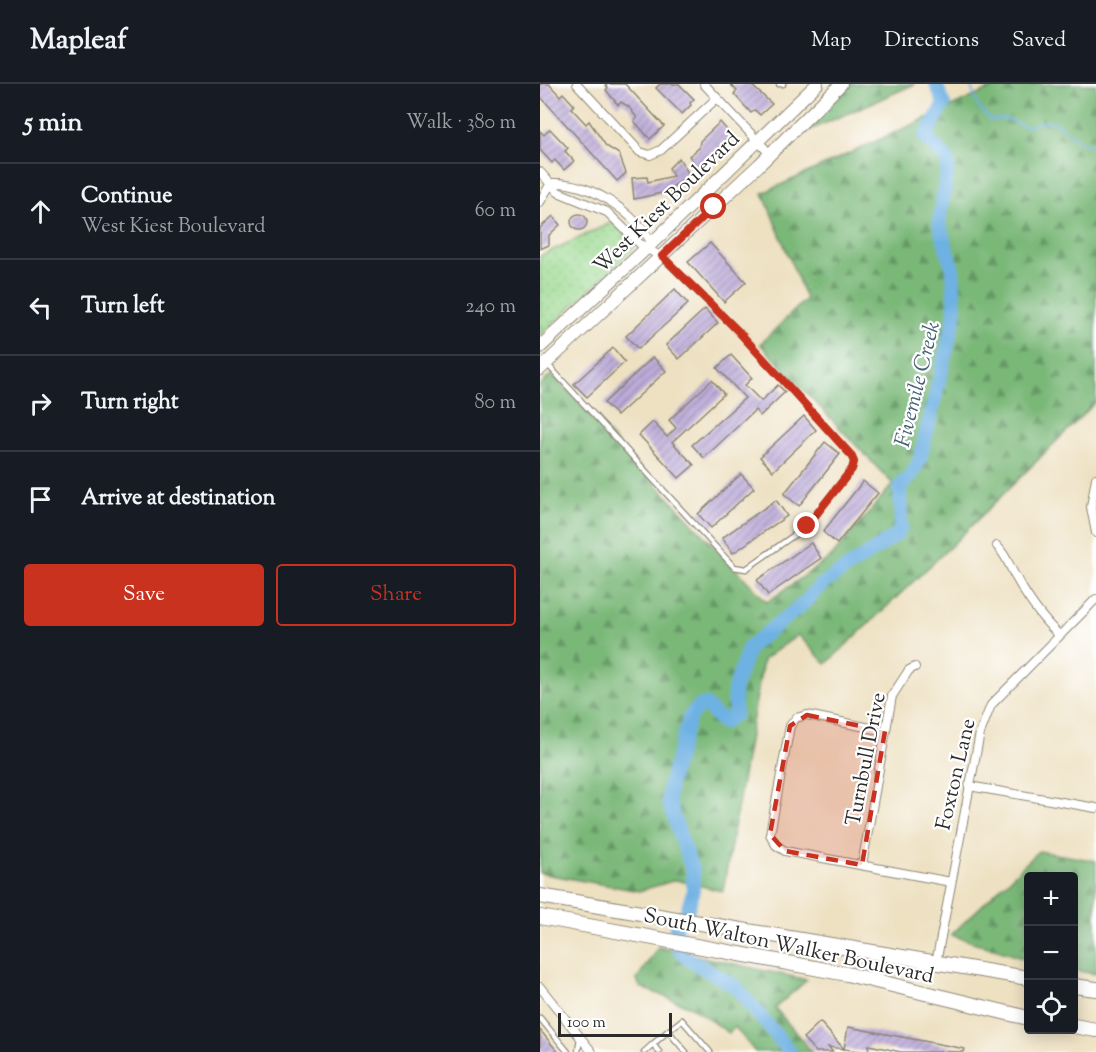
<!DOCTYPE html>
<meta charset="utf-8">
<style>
:root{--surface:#171b24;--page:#242831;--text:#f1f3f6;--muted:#9ea1a6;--line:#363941;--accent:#c8321e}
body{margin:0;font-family:"Sorts Mill Goudy",serif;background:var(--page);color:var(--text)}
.controls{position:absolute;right:18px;bottom:18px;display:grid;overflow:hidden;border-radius:6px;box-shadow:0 3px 15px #0003}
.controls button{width:54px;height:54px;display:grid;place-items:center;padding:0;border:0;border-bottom:2px solid var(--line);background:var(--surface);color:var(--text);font:30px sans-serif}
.scale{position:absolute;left:18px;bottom:15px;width:114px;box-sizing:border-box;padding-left:6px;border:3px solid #2b2b2b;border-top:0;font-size:16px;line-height:21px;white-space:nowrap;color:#2b2b2b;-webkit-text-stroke:4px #fff;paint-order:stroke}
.stop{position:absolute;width:18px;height:18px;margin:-14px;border:4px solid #c8321e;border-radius:50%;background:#fff}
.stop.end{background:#c8321e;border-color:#fff;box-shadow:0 2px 6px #0008}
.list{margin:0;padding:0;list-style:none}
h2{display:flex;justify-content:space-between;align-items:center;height:78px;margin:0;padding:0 24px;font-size:26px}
h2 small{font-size:20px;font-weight:400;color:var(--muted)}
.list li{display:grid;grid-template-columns:39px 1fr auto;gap:18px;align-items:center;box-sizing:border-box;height:96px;padding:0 24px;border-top:2px solid var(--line)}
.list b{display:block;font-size:22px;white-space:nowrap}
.list p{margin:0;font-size:20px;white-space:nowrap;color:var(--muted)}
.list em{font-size:20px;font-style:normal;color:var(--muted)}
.actions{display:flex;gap:12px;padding:18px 24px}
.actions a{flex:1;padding:14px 0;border:2px solid var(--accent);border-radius:6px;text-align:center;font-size:21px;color:var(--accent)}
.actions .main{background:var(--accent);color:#fff}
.icon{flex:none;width:33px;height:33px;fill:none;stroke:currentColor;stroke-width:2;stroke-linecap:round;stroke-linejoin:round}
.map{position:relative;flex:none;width:556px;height:968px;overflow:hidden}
header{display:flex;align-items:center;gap:36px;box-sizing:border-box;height:84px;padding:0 30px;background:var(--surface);border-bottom:2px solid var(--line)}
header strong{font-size:28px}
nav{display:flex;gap:33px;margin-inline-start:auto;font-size:21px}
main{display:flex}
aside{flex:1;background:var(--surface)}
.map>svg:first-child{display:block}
</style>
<header>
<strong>Mapleaf</strong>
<nav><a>Map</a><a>Directions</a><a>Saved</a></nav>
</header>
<main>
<aside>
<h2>5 min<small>Walk · 380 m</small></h2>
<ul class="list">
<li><svg class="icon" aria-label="ahead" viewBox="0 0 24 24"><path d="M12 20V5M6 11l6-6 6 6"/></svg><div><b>Continue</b><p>West Kiest Boulevard</p></div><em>60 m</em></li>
<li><svg class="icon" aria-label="left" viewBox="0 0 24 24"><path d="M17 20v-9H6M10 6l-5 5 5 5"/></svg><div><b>Turn left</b></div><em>240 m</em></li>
<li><svg class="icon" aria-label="right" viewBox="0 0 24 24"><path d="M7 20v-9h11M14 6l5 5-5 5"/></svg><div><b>Turn right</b></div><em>80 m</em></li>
<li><svg class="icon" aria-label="arrive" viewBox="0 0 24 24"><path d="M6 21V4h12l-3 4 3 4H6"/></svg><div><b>Arrive at destination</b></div></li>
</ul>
<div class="actions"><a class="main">Save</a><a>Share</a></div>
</aside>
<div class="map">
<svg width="556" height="968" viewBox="0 0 556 968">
<defs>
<pattern id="green-dots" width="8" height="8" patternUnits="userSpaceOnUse" patternTransform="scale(1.5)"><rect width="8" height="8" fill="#99d88d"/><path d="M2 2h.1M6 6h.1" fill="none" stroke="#84ba7a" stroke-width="1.8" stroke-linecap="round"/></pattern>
<pattern id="forest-firs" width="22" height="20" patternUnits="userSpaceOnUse" patternTransform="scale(1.5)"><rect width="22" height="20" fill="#7ab878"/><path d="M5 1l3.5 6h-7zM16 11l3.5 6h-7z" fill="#649663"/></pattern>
<pattern id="building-hatch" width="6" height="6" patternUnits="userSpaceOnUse" patternTransform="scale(1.5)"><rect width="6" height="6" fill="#bdacd9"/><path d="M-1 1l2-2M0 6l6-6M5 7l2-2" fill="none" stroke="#9a8cb0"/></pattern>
</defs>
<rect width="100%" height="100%" fill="#fff"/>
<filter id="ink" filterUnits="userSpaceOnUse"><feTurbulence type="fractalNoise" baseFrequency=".0167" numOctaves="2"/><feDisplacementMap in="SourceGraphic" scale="12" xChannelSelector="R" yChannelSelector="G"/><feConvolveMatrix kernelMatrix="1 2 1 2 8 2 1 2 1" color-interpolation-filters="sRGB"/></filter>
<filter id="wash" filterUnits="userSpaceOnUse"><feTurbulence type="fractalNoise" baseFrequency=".008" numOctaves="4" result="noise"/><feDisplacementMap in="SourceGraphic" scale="24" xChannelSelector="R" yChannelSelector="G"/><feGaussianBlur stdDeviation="1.35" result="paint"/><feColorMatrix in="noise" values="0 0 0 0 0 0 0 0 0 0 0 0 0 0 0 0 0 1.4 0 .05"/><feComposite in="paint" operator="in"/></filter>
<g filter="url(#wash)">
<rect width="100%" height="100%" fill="#eee1c2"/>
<polygon fill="url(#green-dots)" stroke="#62825c" stroke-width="1.5" points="73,138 96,162 0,252 0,172"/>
<g fill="url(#forest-firs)" stroke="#527252" stroke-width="1.5">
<polygon points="310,0 375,0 256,52"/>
<polygon points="461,0 556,0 556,318 411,462 286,580 258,551 223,576 183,807 136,796 99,807 0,789 0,301 12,290 227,518 292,472 353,400 220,260 266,215 223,109"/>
<polygon points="499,767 556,777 556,890 534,886 534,792 488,792 488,876 411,851"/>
<polygon points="118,863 267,896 235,924 272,968 215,968 195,943 189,949 151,923 100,903 97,895"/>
</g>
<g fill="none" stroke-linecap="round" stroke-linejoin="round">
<path stroke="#6eb1e3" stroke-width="2" d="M430,0L438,22L450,36L467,35L487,43C519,30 514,40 538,56C543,60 551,61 556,63"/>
<polyline stroke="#6eb1e3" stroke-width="14" points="250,968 196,903 147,874 137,862 136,843 147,827 153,808 153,788 128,717 130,698 150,632 161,621 166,621 183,639 195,630 194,606 209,563 264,519 281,501 355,452 361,443 360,402 371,392 380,375 415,231 413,186 399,139 408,82 406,73 385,53 404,20 396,0"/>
</g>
<g id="blocks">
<g fill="url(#building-hatch)">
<polygon points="0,0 9,0 20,12 23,9 34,21 31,24 46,40 49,37 66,62 79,70 86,89 77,97 0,12"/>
<polygon points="65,0 85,0 124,42 110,55 94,37 97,34 89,23 81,18 78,21 66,6 68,4"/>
<polygon points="120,0 139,0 154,15 150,19 151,21 142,30 116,4"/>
<polygon points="190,0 210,0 232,20 220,31 215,26 211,29 194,10 197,7"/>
<polygon points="180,38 192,52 164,77 167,80 159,85 149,72 159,64 160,57"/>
<polygon points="10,45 28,64 25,67 34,77 24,86 15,76 12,79 0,66 0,47 4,51"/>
<polygon points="139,74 150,92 130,104 131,107 94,115 92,94 107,93 108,98 133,92 129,84"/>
<circle cx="39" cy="138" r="8"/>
<polygon points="13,132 20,141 9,151 9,161 0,165 0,144"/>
<polygon points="170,159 206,198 184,218 148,178"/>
<polygon points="135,205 148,220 98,265 86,252"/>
<polygon points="165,225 178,239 139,275 126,261"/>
<polygon points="73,264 85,278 47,313 34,300"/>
<polygon points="191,271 212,294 205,301 221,317 238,301 245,308 220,332 215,326 164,374 152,361 205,314 177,284"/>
<polygon points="113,273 126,287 77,332 64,319"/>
<polygon points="172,296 184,310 132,358 154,381 139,394 99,351 113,338 127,353 136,344 129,336"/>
<polygon points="264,332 276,346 233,387 220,373"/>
<polygon points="285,358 300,370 259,422 244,410"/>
<polygon points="201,390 214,404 171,444 158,430"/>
<polygon points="323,397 338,409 297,460 283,448"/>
<polygon points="236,416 247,432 193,469 182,454"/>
<polygon points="271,459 281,474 228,511 217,496"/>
<polygon points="280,938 304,965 308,943 410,962 425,965 424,968 361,968 329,961 328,968 288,963 293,968 276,968 263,954"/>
<polygon points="0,946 18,968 0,968"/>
</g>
</g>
</g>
<g filter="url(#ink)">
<use href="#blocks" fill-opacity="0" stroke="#8c8676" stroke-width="1.5"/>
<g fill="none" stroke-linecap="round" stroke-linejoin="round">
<g stroke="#8c8676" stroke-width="7">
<g id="lane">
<polyline points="239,0 243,0"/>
<polyline points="8,281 194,483 206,485 267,442 312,385 314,378 311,371 198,247 122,173"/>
<polyline points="0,934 28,968"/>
<polyline points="128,947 142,936 170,968"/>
<polyline points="113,960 128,947 146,968"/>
<polyline points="38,968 40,953"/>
<polyline points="104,968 113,960 119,968"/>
</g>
</g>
<g stroke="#8c8676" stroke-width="10">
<g id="street">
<polyline points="37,0 100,68 110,71 121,66 177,14"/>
<polyline points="164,0 230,70"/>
<polyline points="0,88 18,108 67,128 100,160 121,173"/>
<path d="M11,99C50,97 94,128 113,161"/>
<polyline points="0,118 11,99"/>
<polyline points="556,394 551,423 556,449"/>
<path d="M457,462C466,471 468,479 474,490C486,512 501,534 519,551"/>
<polyline points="345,647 267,631 256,634 250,642 230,750 236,761 245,767 411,798"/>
<polyline points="429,702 556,724"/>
<polyline points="322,781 352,612 369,586 375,583"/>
<polyline points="396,879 440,649 451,621 556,515"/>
<polyline points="0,903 52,968"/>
</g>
</g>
<g stroke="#8c8676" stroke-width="14">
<g id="secondary">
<polyline points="0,263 112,159 277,0"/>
<polyline points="0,285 219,81 301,0"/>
</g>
</g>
<g stroke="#8c8676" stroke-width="16">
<g id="primary">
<polyline points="0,812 488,894"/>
<polyline points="0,833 307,890 488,934"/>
<polyline points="534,902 556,905"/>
<polyline points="534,942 556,946"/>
</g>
</g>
<use href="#lane" stroke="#fff" stroke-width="4.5"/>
<use href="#street" stroke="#fff" stroke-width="8"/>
<use href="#secondary" stroke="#fff" stroke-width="12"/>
<use href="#primary" stroke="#fff" stroke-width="14"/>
</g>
</g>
<g fill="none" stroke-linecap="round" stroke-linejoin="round" filter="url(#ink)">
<polyline stroke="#c8321e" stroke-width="8" points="174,123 122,172 198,247 311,371 314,378 312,385 267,442"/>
</g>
<path fill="#c8321e" fill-opacity="0.2" stroke="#c8321e" stroke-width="4.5" stroke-dasharray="12 8" stroke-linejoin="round" d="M267,631L345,647L322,781L245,767L230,750L250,642Z"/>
<g text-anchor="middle" stroke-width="4.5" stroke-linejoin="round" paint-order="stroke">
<g font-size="21" fill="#2b2b2b" stroke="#fff">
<text transform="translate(126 118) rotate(-44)" y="7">West Kiest Boulevard</text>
<text transform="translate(325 675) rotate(-79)" y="7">Turnbull Drive</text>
<text transform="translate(415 690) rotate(-77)" y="7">Foxton Lane</text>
<text transform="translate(249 861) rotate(12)" y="7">South Walton Walker Boulevard</text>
</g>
<g font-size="22" font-style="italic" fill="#466175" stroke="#fff">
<text transform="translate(376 300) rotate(-76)" y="8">Fivemile Creek</text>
</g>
</g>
</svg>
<div class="controls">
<button>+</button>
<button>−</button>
<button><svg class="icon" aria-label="locate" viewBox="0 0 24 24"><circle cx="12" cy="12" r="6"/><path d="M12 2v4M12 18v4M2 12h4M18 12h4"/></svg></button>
</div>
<div class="scale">100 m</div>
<div class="stop" style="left:174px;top:123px"></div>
<div class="stop end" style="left:267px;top:442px"></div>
</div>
</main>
